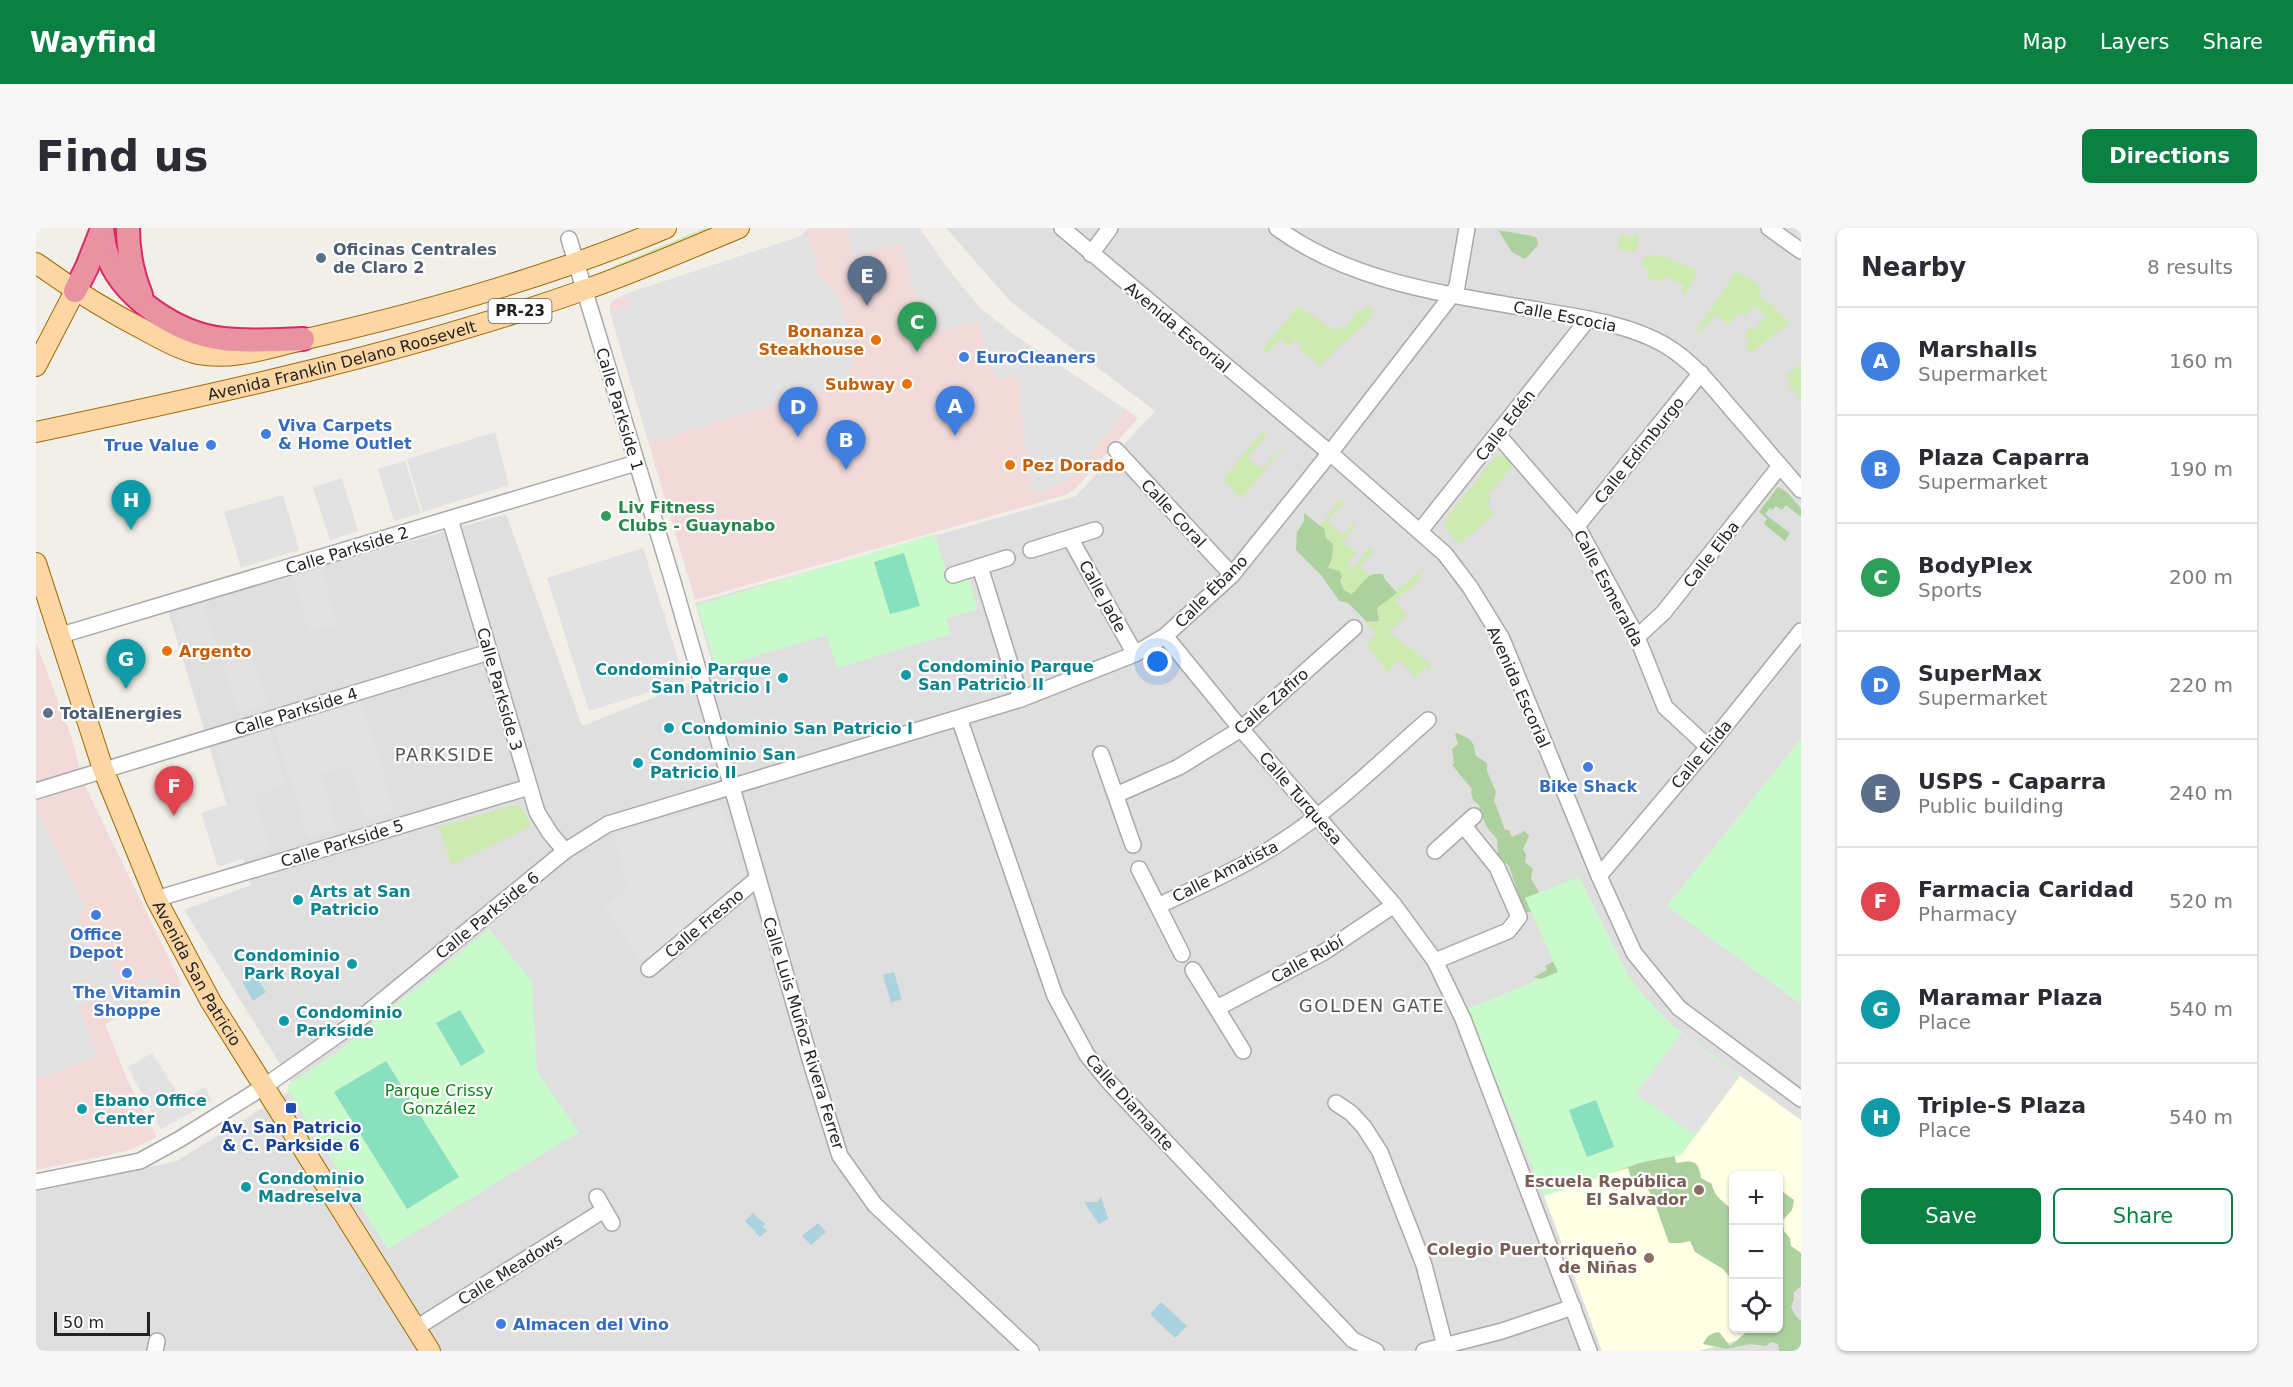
<!DOCTYPE html>
<meta charset="utf-8">
<style>
:root{--surface:#fff;--page:#f7f7f7;--text:#2b2b33;--muted:#7c7c81;--line:#e1e1e2;--accent:#0b8043}
body{margin:0;font-family:"DejaVu Sans",sans-serif;background:var(--page);color:var(--text)}
.controls{position:absolute;right:18px;bottom:18px;display:grid;overflow:hidden;border-radius:9px;box-shadow:0 2px 4px #0004}
.controls button{width:54px;height:54px;display:grid;place-items:center;padding:0;border:0;border-bottom:2px solid var(--line);background:var(--surface);color:var(--text);font:30px sans-serif}
.scale{position:absolute;left:18px;bottom:15px;width:96px;box-sizing:border-box;padding-left:6px;border:3px solid #222;border-top:0;font-size:16px;line-height:21px;white-space:nowrap;color:#222;-webkit-text-stroke:4px #fff;paint-order:stroke}
.you{position:absolute;left:1122px;top:434px;width:21px;height:21px;margin:-15px;border:4px solid #fff;border-radius:50%;background:#1a73e8;box-shadow:0 0 0 9px #1a73e833}
.badge{display:grid;place-items:center;width:39px;height:39px;border-radius:50%;background:var(--accent);color:#fff;font-size:20px;font-weight:700}
.pin{position:absolute;translate:-50% -50px;filter:drop-shadow(0 2px 3px #0008)}
.pin::after{content:'';position:absolute;top:32px;width:21px;height:18px;background:inherit;clip-path:polygon(0 0,100% 0,50% 100%)}
.list{margin:0;padding:0;list-style:none}
h2{display:flex;justify-content:space-between;align-items:center;height:78px;margin:0;padding:0 24px;font-size:26px}
h2 small{font-size:20px;font-weight:400;color:var(--muted)}
.list li{display:grid;grid-template-columns:39px 1fr auto;gap:18px;align-items:center;box-sizing:border-box;height:108px;padding:0 24px;border-top:2px solid var(--line)}
.list b{display:block;font-size:22px;white-space:nowrap}
.list p{margin:0;font-size:20px;white-space:nowrap;color:var(--muted)}
.list em{font-size:20px;font-style:normal;color:var(--muted)}
.actions{display:flex;gap:12px;padding:18px 24px}
.actions a{flex:1;padding:14px 0;border:2px solid var(--accent);border-radius:9px;text-align:center;font-size:21px;color:var(--accent)}
.actions .main{background:var(--accent);color:#fff}
.icon{flex:none;width:33px;height:33px;fill:none;stroke:currentColor;stroke-width:2;stroke-linecap:round;stroke-linejoin:round}
.map{position:relative;flex:none;width:1765px;height:1123px;overflow:hidden;border-radius:9px}
header{display:flex;align-items:center;gap:36px;box-sizing:border-box;height:84px;padding:0 30px;background:var(--accent);color:#fff}
header strong{font-size:28px}
nav{display:flex;gap:33px;margin-inline-start:auto;font-size:21px}
.intro{display:flex;align-items:center;justify-content:space-between;box-sizing:border-box;height:144px;padding:0 36px}
h1{margin:0;font-size:42px}
.button{padding:15px 27px;border-radius:9px;background:var(--accent);color:#fff;font-size:21px;font-weight:700}
main{display:flex;gap:36px;padding:0 36px}
aside{flex:1;background:var(--surface);border-radius:9px;box-shadow:0 2px 4px #0004}
.map>svg:first-child{display:block}
</style>
<header>
<strong>Wayfind</strong>
<nav><a>Map</a><a>Layers</a><a>Share</a></nav>
</header>
<div class="intro"><h1>Find us</h1><a class="button">Directions</a></div>
<main>
<div class="map">
<svg width="1765" height="1123" viewBox="0 0 1765 1123">
<rect width="100%" height="100%" fill="#f2efe9"/>
<path fill="#e0dfdf" fill-rule="evenodd" d="M910,0H1765V511L1631,678L1765,776V1123H0V964L141,933L259,860L148,682L215,657L132,382L470,286L546,498L655,455L680,448L659,375L1040,268L1119,183L975,74ZM1698,948H1742V1100H1698Z"/>
<g fill="#f2dad9">
<polygon points="772,0 883,0 915,45 945,81 974,104 1102,190 1039,261 1030,267 659,372 574,84 574,76 578,72 590,66 765,8"/>
<polygon points="0,414 36,511 48,556 146,757 69,796 91,851 121,909 91,923 0,942"/>
</g>
<path fill="#ffffe5" fill-rule="evenodd" d="M1704,848L1765,892V1047L1744,1076L1764,1095L1662,1123H1566L1508,968L1607,934L1645,927ZM1698,948H1742V1100H1698Z"/>
<g fill="#cdebb0">
<polygon points="669,0 684,0 579,42 578,38"/>
<polygon points="1598,6 1603,6 1600,24 1582,22 1583,7 1597,9"/>
<polygon points="1618,27 1633,30 1662,43 1649,67 1645,64 1648,57 1628,49 1626,53 1611,51 1612,41 1604,38 1609,28"/>
<polygon points="1700,43 1720,55 1726,62 1723,68 1732,77 1734,74 1753,95 1715,125 1709,120 1713,113 1709,107 1714,99 1718,102 1730,88 1718,78 1708,89 1703,85 1692,96 1680,87 1665,103 1659,105"/>
<path d="M1262,78L1300,103L1305,97L1309,100L1323,81L1327,84L1332,78L1337,84C1331,98 1315,107 1304,117C1297,123 1291,131 1285,138L1263,121L1266,117L1259,112L1254,118L1245,111L1231,125L1227,121Z"/>
<polygon points="1765,136 1765,174 1760,164 1752,158 1755,155 1750,148"/>
<polygon points="1227,203 1231,206 1211,231 1226,241 1246,219 1247,220 1205,271 1187,251"/>
<polygon points="1461,227 1468,228 1477,238 1452,266 1455,271 1450,277 1458,286 1423,316 1409,300 1408,293"/>
<path d="M1305,271L1308,274L1291,294L1308,307L1318,295L1320,297L1307,315L1321,324L1311,336L1316,341L1334,319L1338,324L1323,338L1334,348C1326,353 1324,363 1315,366L1308,362L1304,353L1306,349L1292,340C1293,331 1298,326 1297,316L1290,310L1284,297Z"/>
<path d="M1386,341L1387,343L1382,347L1385,351L1359,372L1371,387L1352,404C1367,417 1385,424 1396,440L1393,443L1389,439L1379,449L1367,436L1362,433L1352,444L1330,417L1341,405L1330,396L1331,394L1338,395L1343,385L1341,380Z"/>
<polygon points="477,577 485,578 495,598 415,637 403,599"/>
</g>
<g fill="#add19e">
<polygon points="1462,2 1496,8 1501,10 1502,17 1489,31 1476,24"/>
<polygon points="1743,259 1752,265 1765,281 1765,289 1750,277 1746,282 1740,278 1736,282 1734,280 1729,286 1754,305 1749,313 1728,296 1731,291 1723,284 1741,260"/>
<path d="M1268,285L1288,301L1290,310L1297,316L1296,330L1292,340L1304,343L1306,349L1304,353L1308,362L1315,366C1327,359 1328,343 1347,346L1348,350L1361,365L1341,380L1343,393L1331,394L1312,375L1303,373L1286,348L1260,322L1261,304L1268,293Z"/>
<path d="M1421,505C1438,513 1436,511 1440,528L1451,535V543L1460,564L1458,572L1469,602H1473L1476,609L1489,603L1493,608L1487,621L1490,627L1489,634L1497,641L1495,651L1503,664L1496,674L1497,684H1489L1487,681L1473,638L1462,627L1461,611L1452,601L1445,586L1443,577L1437,572L1435,564L1436,561L1416,537L1418,535L1416,521L1422,516L1419,507Z"/>
<path d="M1516,734L1528,736L1638,924L1640,935C1656,932 1663,932 1665,950L1676,956C1677,968 1690,976 1697,982V1053L1687,1041L1659,1024L1654,1013L1645,1015H1633L1619,976L1613,978L1611,972L1617,970L1611,960L1603,957L1599,949L1595,950L1592,940L1562,948L1505,751L1498,749L1511,742L1509,738Z"/>
<path d="M1743,961L1758,972L1756,982L1747,992L1748,1003L1754,1010L1755,1018L1765,1025V1058L1757,1065L1758,1071L1755,1079L1760,1088L1765,1093V1123H1743L1742,1116L1735,1114L1730,1118L1714,1116L1690,1121L1667,1116C1671,1108 1674,1105 1683,1104L1694,1118L1714,1101L1742,1100Z"/>
</g>
<g fill="#c8facc">
<polygon points="899,306 913,353 932,348 942,381 910,391 915,406 801,440 791,407 680,440 661,377"/>
<polygon points="1765,511 1765,776 1631,678"/>
<polygon points="1543,649 1592,747 1607,767 1638,799 1704,848 1645,927 1607,934 1508,968 1431,781 1522,744 1489,670"/>
<polygon points="453,701 496,753 501,843 543,904 352,1021 252,863 252,857 301,824"/>
</g>
<g fill="#88e0be">
<polygon points="868,325 884,378 854,386 838,334"/>
<polygon points="424,782 449,824 425,838 400,795"/>
<polygon points="350,833 423,949 371,981 298,864"/>
<polygon points="1560,872 1578,919 1551,929 1533,882"/>
</g>
<g fill="#e2e2e2">
<polygon points="823,0 883,0 915,45 945,81 974,104 1090,182 1036,249 1018,259 998,266 994,254 981,148 960,151 942,93 892,108 864,15 817,29 810,4"/>
<polygon points="770,2 785,51 802,66 820,129 806,156 613,215 574,84 594,77 590,66 765,8"/>
<polygon points="459,204 473,257 387,284 371,231"/>
<polygon points="369,233 385,285 358,293 342,241"/>
<polygon points="306,250 322,303 294,312 277,259"/>
<polygon points="247,267 263,322 205,340 188,284"/>
<polygon points="607,320 649,453 553,483 511,350"/>
<polygon points="285,340 302,396 273,404 256,349"/>
<polygon points="168,375 181,420 150,430 137,385"/>
<polygon points="214,421 231,476 202,485 185,430"/>
<polygon points="325,474 359,583 330,592 313,538 285,546 301,601 272,610 238,501"/>
<polygon points="234,503 250,557 218,567 235,622 182,639 165,585 195,575 179,519"/>
<polygon points="681,576 687,582 705,641 711,649 605,735 568,680 592,660 577,607 596,600"/>
<polygon points="0,581 50,682 41,686 65,734 74,730 89,761 119,747 127,765 77,789 67,768 42,778 63,828 0,851"/>
<polygon points="1645,805 1703,849 1659,907 1600,866"/>
<polygon points="116,825 141,864 138,866 142,874 169,859 176,873 125,901 92,839"/>
</g>
<g fill="#aad3df">
<polygon points="858,744 866,771 855,775 847,747"/>
<polygon points="219,747 230,764 217,773 206,753"/>
<polygon points="1065,969 1072,991 1063,996 1048,974 1061,974"/>
<polygon points="717,985 729,996 727,999 731,1003 724,1009 709,993"/>
<polygon points="782,995 790,1004 775,1017 766,1008"/>
<polygon points="1125,1074 1151,1098 1139,1110 1114,1086"/>
</g>
<g fill="none" stroke-linecap="round" stroke-linejoin="round">
<g stroke="#a9a9a9" stroke-width="18">
<g id="minor">
<polyline points="1026,0 1294,225 1409,326 1434,359 1466,411 1563,648 1598,725 1643,780 1765,871"/>
<path d="M1241,0C1317,56 1417,67 1507,83C1547,90 1593,96 1629,117C1656,133 1677,159 1697,183C1720,209 1742,236 1765,262"/>
<polyline points="1733,0 1765,23"/>
<polyline points="533,11 637,354 776,838 804,928 839,977 995,1123"/>
<polyline points="1055,26 1074,0"/>
<polyline points="1462,207 1541,298 1601,409 1629,479 1672,519"/>
<polyline points="1080,222 1196,347"/>
<polyline points="414,291 501,584 514,605 529,623"/>
<polyline points="1541,298 1665,145"/>
<polyline points="1384,303 1552,91"/>
<polyline points="1034,310 1099,426"/>
<polyline points="995,322 1059,302"/>
<polyline points="944,339 985,471"/>
<polyline points="917,347 971,330"/>
<polyline points="22,408 600,235"/>
<polyline points="1129,408 1205,501 1358,677 1399,733 1427,791 1553,1123"/>
<polyline points="1601,409 1628,384 1744,238"/>
<polyline points="923,490 1019,768 1051,827 1074,855 1317,1112 1340,1123"/>
<polyline points="1065,526 1097,617"/>
<polyline points="0,563 453,424"/>
<polyline points="1080,567 1143,539 1205,501 1318,400"/>
<polyline points="1399,623 1438,588"/>
<polyline points="1103,641 1146,726"/>
<polyline points="1563,648 1672,519 1765,403"/>
<polyline points="120,671 493,559"/>
<path d="M1122,678C1165,657 1209,639 1248,612C1300,578 1345,533 1392,492"/>
<polyline points="1399,733 1472,703 1483,689 1461,639 1428,598"/>
<polyline points="613,741 722,650"/>
<polyline points="1157,742 1207,823"/>
<polyline points="1181,780 1288,724 1358,677"/>
<polyline points="1300,875 1315,885 1328,899 1344,924 1388,1037 1409,1118"/>
<polyline points="0,954 104,933 144,911 229,858 320,794 529,623 572,596 985,471 1099,426 1129,408 1196,347 1294,225 1416,67 1421,58 1431,0"/>
<polyline points="561,969 576,995"/>
<polyline points="380,1100 568,982"/>
<polyline points="119,1123 121,1113"/>
<polyline points="1388,1123 1466,1103 1537,1079"/>
</g>
</g>
<g stroke="#a06b00" stroke-width="22">
<g id="major">
<path d="M0,35C36,61 73,84 112,104C128,113 145,122 162,126C198,133 235,119 270,111C392,83 514,49 630,0"/>
<polyline points="0,138 39,63"/>
<path id="s1" d="M0,204C184,165 370,125 548,62C600,44 652,21 703,0"/>
<path id="s2" d="M0,335L67,541L120,671L175,774L394,1123"/>
</g>
</g>
<g stroke="#dc2a67" stroke-width="26">
<g id="highway">
<path d="M66,0C67,8 68,16 70,23C84,69 142,106 187,111C213,114 241,112 267,111"/>
<path d="M92,0C92,24 96,45 105,67"/>
<polyline points="39,63 51,39 66,1"/>
</g>
</g>
<use href="#minor" stroke="#fff" stroke-width="15"/>
<use href="#major" stroke="#fcd6a4" stroke-width="20"/>
<use href="#highway" stroke="#e892a2" stroke-width="22"/>
</g>
<g fill="#5c6f8a" stroke="#fff" stroke-width="2">
<circle cx="285" cy="30" r="6"/>
<circle cx="12" cy="485" r="6"/>
</g>
<g fill="#e8710a" stroke="#fff" stroke-width="2">
<circle cx="840" cy="112" r="6"/>
<circle cx="871" cy="156" r="6"/>
<circle cx="974" cy="237" r="6"/>
<circle cx="131" cy="423" r="6"/>
</g>
<g fill="#3f7fe0" stroke="#fff" stroke-width="2">
<circle cx="928" cy="129" r="6"/>
<circle cx="230" cy="206" r="6"/>
<circle cx="175" cy="217" r="6"/>
<circle cx="1552" cy="539" r="6"/>
<circle cx="60" cy="687" r="6"/>
<circle cx="91" cy="745" r="6"/>
<circle cx="465" cy="1096" r="6"/>
</g>
<circle fill="#2e9e5b" stroke="#fff" stroke-width="2" cx="570" cy="288" r="6"/>
<g fill="#0f9aa8" stroke="#fff" stroke-width="2">
<circle cx="870" cy="447" r="6"/>
<circle cx="747" cy="450" r="6"/>
<circle cx="633" cy="500" r="6"/>
<circle cx="602" cy="535" r="6"/>
<circle cx="262" cy="672" r="6"/>
<circle cx="316" cy="736" r="6"/>
<circle cx="248" cy="793" r="6"/>
<circle cx="46" cy="881" r="6"/>
<circle cx="210" cy="959" r="6"/>
</g>
<rect fill="#1a4fb4" stroke="#fff" stroke-width="2" x="249" y="874" width="12" height="12" rx="3"/>
<g fill="#8d6e63" stroke="#fff" stroke-width="2">
<circle cx="1663" cy="962" r="6"/>
<circle cx="1613" cy="1030" r="6"/>
</g>
<g text-anchor="middle" stroke-width="4.5" stroke-linejoin="round" paint-order="stroke">
<rect fill="#fff" stroke="#646464" stroke-width="1.5" x="452.5" y="71" width="63" height="24" rx="4.5"/>
<g font-size="15" font-weight="bold" fill="#222">
<text x="484" y="88">PR-23</text>
</g>
<g font-size="16" font-weight="bold" fill="#4e5e75" stroke="#fff" text-anchor="start">
<text x="297" y="27">Oficinas Centrales<tspan x="297" dy="18">de Claro 2</tspan></text>
<text x="24" y="491">TotalEnergies</text>
</g>
<g font-size="16" fill="#222" stroke="#fff">
<text transform="translate(1529 88) rotate(11)" y="6">Calle Escocia</text>
<text transform="translate(1142 99) rotate(40)" y="6">Avenida Escorial</text>
<text dy="6" stroke="none"><textPath href="#s1" startOffset="314">Avenida Franklin Delano Roosevelt</textPath></text>
<text transform="translate(584 181) rotate(73)" y="6">Calle Parkside 1</text>
<text transform="translate(1469 197) rotate(-52)" y="6">Calle Edén</text>
<text transform="translate(1603 222) rotate(-51)" y="6">Calle Edimburgo</text>
<text transform="translate(1138 285) rotate(47)" y="6">Calle Coral</text>
<text transform="translate(311 322) rotate(-17)" y="6">Calle Parkside 2</text>
<text transform="translate(1675 326) rotate(-52)" y="6">Calle Elba</text>
<text transform="translate(1573 360) rotate(62)" y="6">Calle Esmeralda</text>
<text transform="translate(1175 363) rotate(-45)" y="6">Calle Ébano</text>
<text transform="translate(1067 368) rotate(61)" y="6">Calle Jade</text>
<text transform="translate(1483 459) rotate(66)" y="6">Avenida Escorial</text>
<text transform="translate(464 461) rotate(74)" y="6">Calle Parkside 3</text>
<text transform="translate(1235 473) rotate(-41)" y="6">Calle Zafiro</text>
<text transform="translate(260 483) rotate(-17)" y="6">Calle Parkside 4</text>
<text transform="translate(1665 526) rotate(-50)" y="6">Calle Elida</text>
<text transform="translate(1265 570) rotate(49)" y="6">Calle Turquesa</text>
<text transform="translate(306 615) rotate(-17)" y="6">Calle Parkside 5</text>
<text transform="translate(1189 643) rotate(-27)" y="6">Calle Amatista</text>
<text transform="translate(451 687) rotate(-39)" y="6">Calle Parkside 6</text>
<text transform="translate(668 695) rotate(-40)" y="6">Calle Fresno</text>
<text transform="translate(1271 731) rotate(-29)" y="6">Calle Rubí</text>
<text dy="6" stroke="none"><textPath href="#s2" startOffset="442">Avenida San Patricio</textPath></text>
<text transform="translate(768 805) rotate(73)" y="6">Calle Luis Muñoz Rivera Ferrer</text>
<text transform="translate(1094 874) rotate(48)" y="6">Calle Diamante</text>
<text transform="translate(474 1041) rotate(-32)" y="6">Calle Meadows</text>
</g>
<g font-size="16" font-weight="bold" fill="#c56008" stroke="#fff" text-anchor="end">
<text x="828" y="109">Bonanza<tspan x="828" dy="18">Steakhouse</tspan></text>
<text x="859" y="162">Subway</text>
<text x="986" y="243" text-anchor="start">Pez Dorado</text>
<text x="143" y="429" text-anchor="start">Argento</text>
</g>
<g font-size="16" font-weight="bold" fill="#366cbe" stroke="#fff" text-anchor="start">
<text x="940" y="135">EuroCleaners</text>
<text x="242" y="203">Viva Carpets<tspan x="242" dy="18">&amp; Home Outlet</tspan></text>
<text x="163" y="223" text-anchor="end">True Value</text>
<text x="1552" y="564" text-anchor="middle">Bike Shack</text>
<text x="60" y="712" text-anchor="middle">Office<tspan x="60" dy="18">Depot</tspan></text>
<text x="91" y="770" text-anchor="middle">The Vitamin<tspan x="91" dy="18">Shoppe</tspan></text>
<text x="477" y="1102">Almacen del Vino</text>
</g>
<g font-size="16" font-weight="bold" fill="#27864d" stroke="#fff" text-anchor="start">
<text x="582" y="285">Liv Fitness<tspan x="582" dy="18">Clubs - Guaynabo</tspan></text>
</g>
<g font-size="16" font-weight="bold" fill="#0d838f" stroke="#fff" text-anchor="start">
<text x="882" y="444">Condominio Parque<tspan x="882" dy="18">San Patricio II</tspan></text>
<text x="735" y="447" text-anchor="end">Condominio Parque<tspan x="735" dy="18">San Patricio I</tspan></text>
<text x="645" y="506">Condominio San Patricio I</text>
<text x="614" y="532">Condominio San<tspan x="614" dy="18">Patricio II</tspan></text>
<text x="274" y="669">Arts at San<tspan x="274" dy="18">Patricio</tspan></text>
<text x="304" y="733" text-anchor="end">Condominio<tspan x="304" dy="18">Park Royal</tspan></text>
<text x="260" y="790">Condominio<tspan x="260" dy="18">Parkside</tspan></text>
<text x="58" y="878">Ebano Office<tspan x="58" dy="18">Center</tspan></text>
<text x="222" y="956">Condominio<tspan x="222" dy="18">Madreselva</tspan></text>
</g>
<g font-size="16" fill="#0c8416" stroke="#fff">
<text x="403" y="868">Parque Crissy<tspan x="403" dy="18">González</tspan></text>
</g>
<g font-size="16" font-weight="bold" fill="#164399" stroke="#fff">
<text x="255" y="905">Av. San Patricio<tspan x="255" dy="18">&amp; C. Parkside 6</tspan></text>
</g>
<g font-size="16" font-weight="bold" fill="#785e54" stroke="#fff" text-anchor="end">
<text x="1651" y="959">Escuela República<tspan x="1651" dy="18">El Salvador</tspan></text>
<text x="1601" y="1027">Colegio Puertorriqueño<tspan x="1601" dy="18">de Niñas</tspan></text>
</g>
<g font-size="18" letter-spacing="1.5" fill="#555" stroke="#fff">
<text x="409" y="533">PARKSIDE</text>
<text x="1336" y="784">GOLDEN GATE</text>
</g>
</g>
</svg>
<div class="controls">
<button>+</button>
<button>−</button>
<button><svg class="icon" aria-label="locate" viewBox="0 0 24 24"><circle cx="12" cy="12" r="6"/><path d="M12 2v4M12 18v4M2 12h4M18 12h4"/></svg></button>
</div>
<div class="scale">50 m</div>
<div class="you"></div>
<div class="pin badge" style="left:919px;top:208px;background:#3f7fe0">A</div>
<div class="pin badge" style="left:810px;top:242px;background:#3f7fe0">B</div>
<div class="pin badge" style="left:881px;top:124px;background:#2e9e5b">C</div>
<div class="pin badge" style="left:762px;top:209px;background:#3f7fe0">D</div>
<div class="pin badge" style="left:831px;top:78px;background:#5c6f8a">E</div>
<div class="pin badge" style="left:138px;top:588px;background:#e0444e">F</div>
<div class="pin badge" style="left:90px;top:461px;background:#0f9aa8">G</div>
<div class="pin badge" style="left:95px;top:302px;background:#0f9aa8">H</div>
</div>
<aside>
<h2>Nearby<small>8 results</small></h2>
<ul class="list">
<li><span class="badge" style="background:#3f7fe0">A</span><div><b>Marshalls</b><p>Supermarket</p></div><em>160 m</em></li>
<li><span class="badge" style="background:#3f7fe0">B</span><div><b>Plaza Caparra</b><p>Supermarket</p></div><em>190 m</em></li>
<li><span class="badge" style="background:#2e9e5b">C</span><div><b>BodyPlex</b><p>Sports</p></div><em>200 m</em></li>
<li><span class="badge" style="background:#3f7fe0">D</span><div><b>SuperMax</b><p>Supermarket</p></div><em>220 m</em></li>
<li><span class="badge" style="background:#5c6f8a">E</span><div><b>USPS - Caparra</b><p>Public building</p></div><em>240 m</em></li>
<li><span class="badge" style="background:#e0444e">F</span><div><b>Farmacia Caridad</b><p>Pharmacy</p></div><em>520 m</em></li>
<li><span class="badge" style="background:#0f9aa8">G</span><div><b>Maramar Plaza</b><p>Place</p></div><em>540 m</em></li>
<li><span class="badge" style="background:#0f9aa8">H</span><div><b>Triple-S Plaza</b><p>Place</p></div><em>540 m</em></li>
</ul>
<div class="actions"><a class="main">Save</a><a>Share</a></div>
</aside>
</main>
